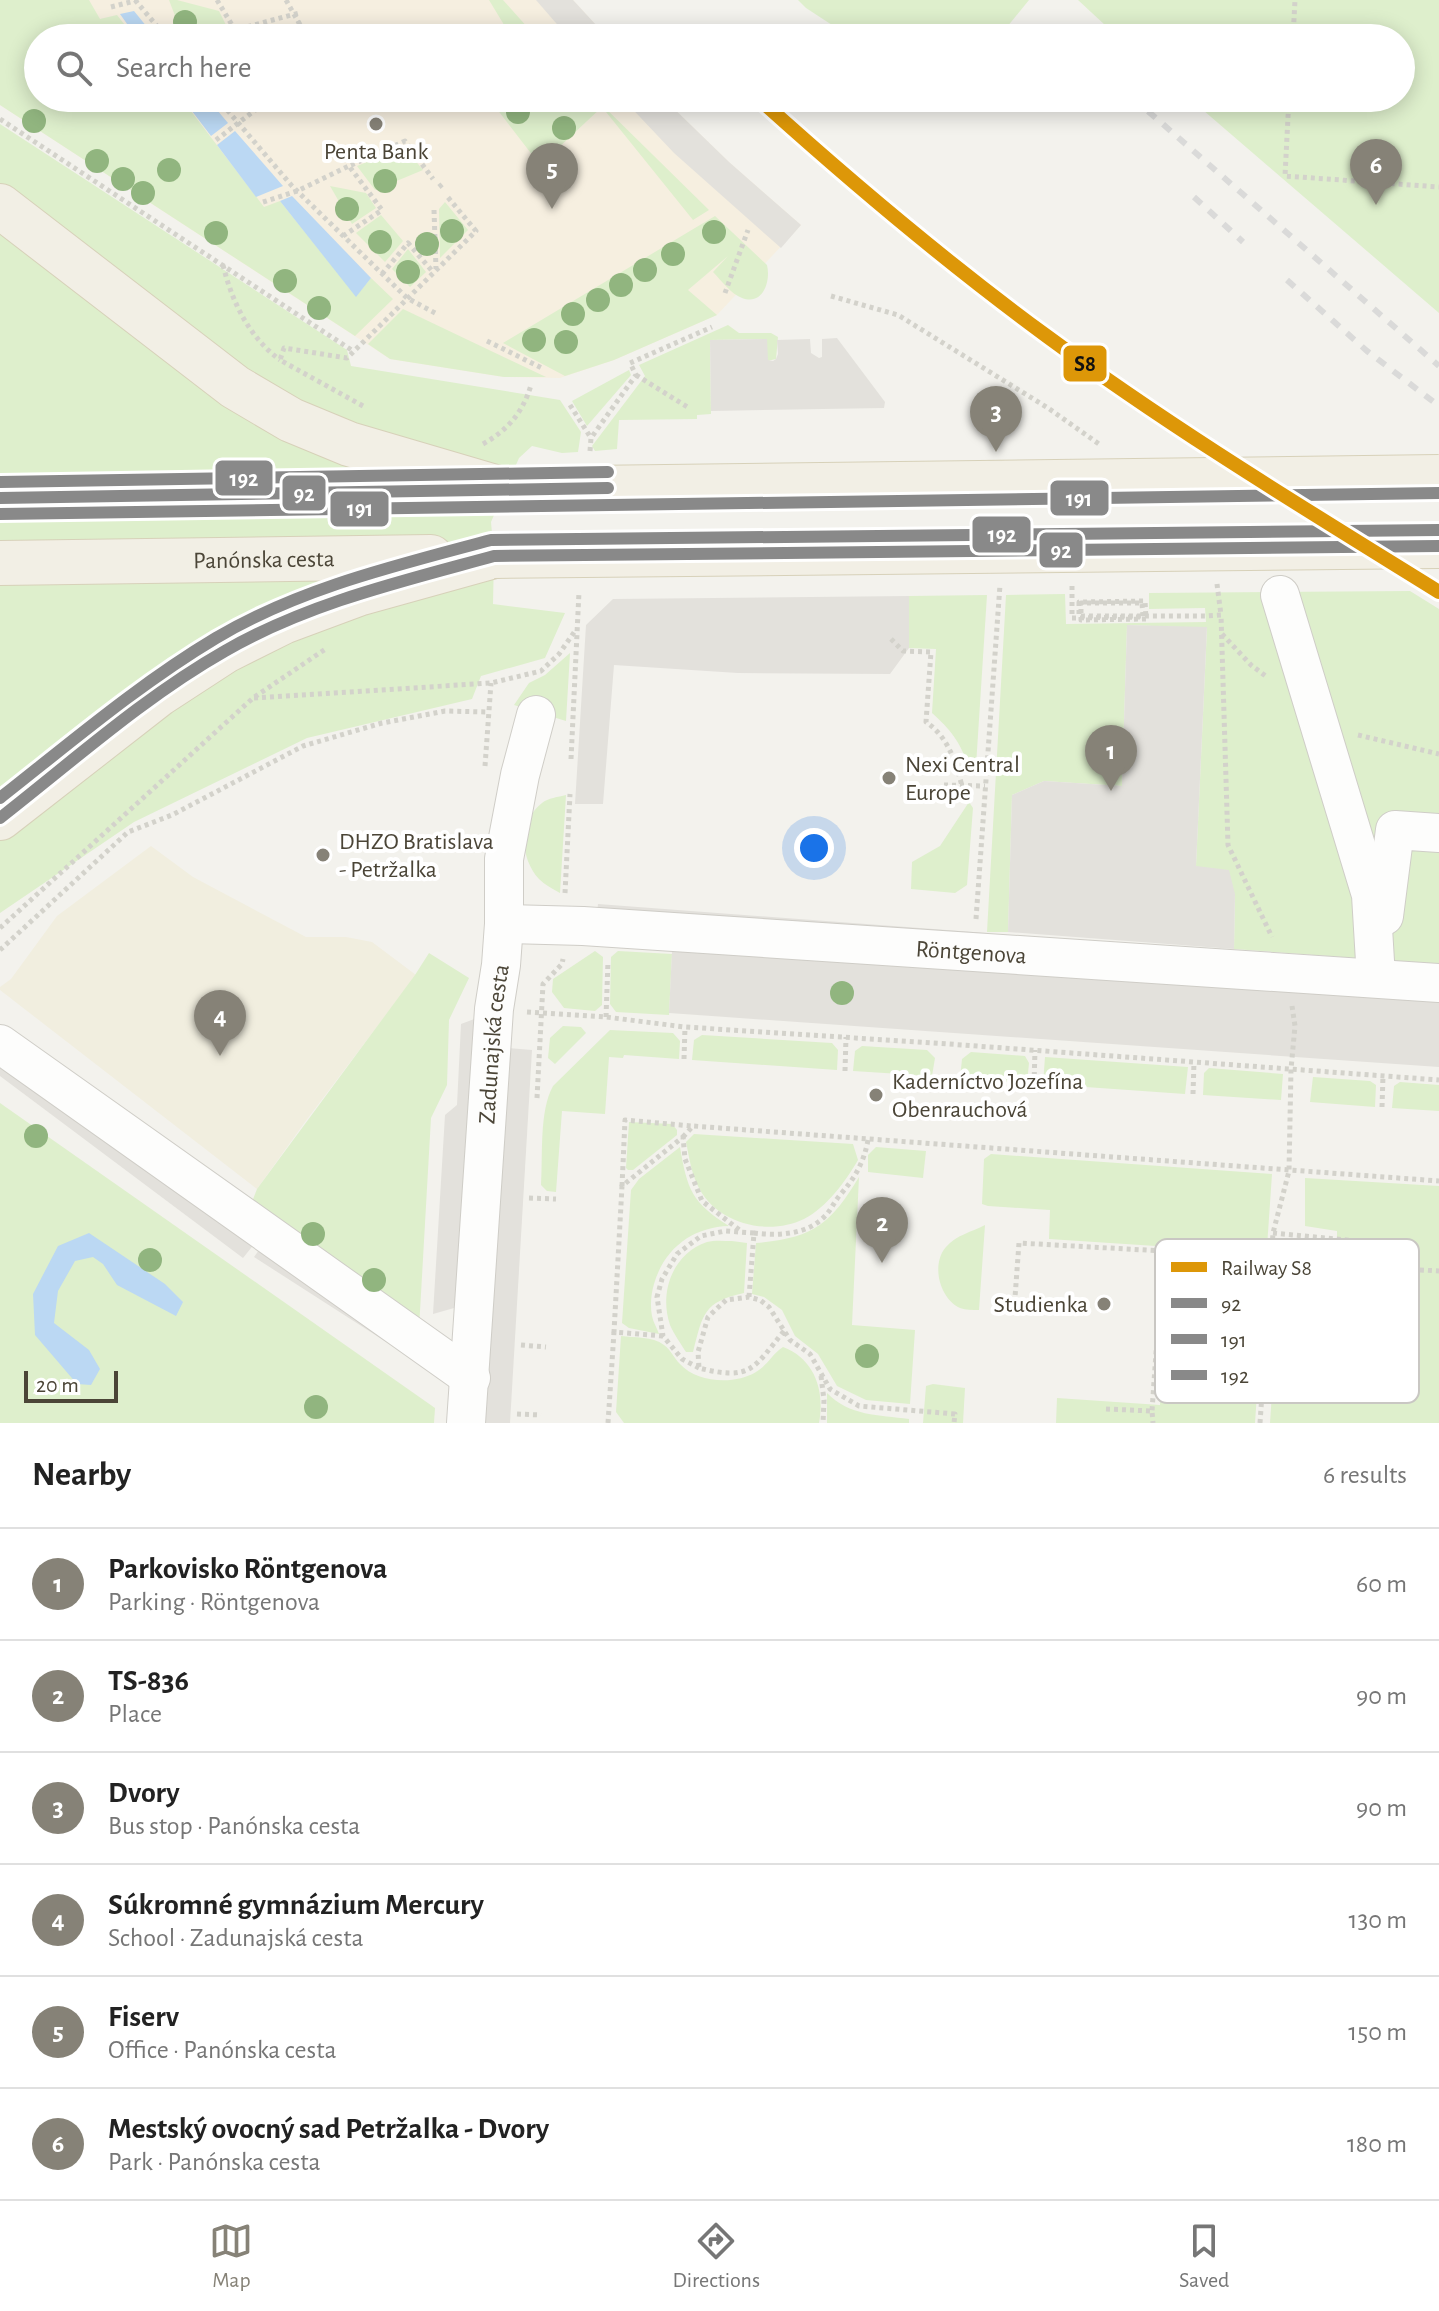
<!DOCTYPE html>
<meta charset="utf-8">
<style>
:root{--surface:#fff;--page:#f6f6f6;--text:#222;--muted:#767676;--line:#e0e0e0;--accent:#868277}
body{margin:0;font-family:"Alegreya Sans",sans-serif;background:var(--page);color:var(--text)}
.scale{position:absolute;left:24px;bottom:20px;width:94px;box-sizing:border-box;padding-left:8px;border:4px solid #4b4537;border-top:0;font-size:22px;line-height:28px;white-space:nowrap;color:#4b4537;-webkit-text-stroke:6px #fff;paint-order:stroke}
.you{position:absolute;left:814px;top:848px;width:28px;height:28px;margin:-20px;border:6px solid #fff;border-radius:50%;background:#1a73e8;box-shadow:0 0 0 12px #1a73e833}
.badge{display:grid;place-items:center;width:52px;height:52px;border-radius:50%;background:var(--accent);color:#fff;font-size:26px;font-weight:700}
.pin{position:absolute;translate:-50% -66px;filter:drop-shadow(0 2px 4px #0008)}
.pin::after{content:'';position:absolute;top:42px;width:28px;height:24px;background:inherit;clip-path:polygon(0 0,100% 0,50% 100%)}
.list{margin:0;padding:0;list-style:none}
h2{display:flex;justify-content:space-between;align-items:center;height:104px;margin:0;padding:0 32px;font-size:34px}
h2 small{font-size:26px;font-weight:400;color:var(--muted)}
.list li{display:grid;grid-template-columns:52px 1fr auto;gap:24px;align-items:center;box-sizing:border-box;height:112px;padding:0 32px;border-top:2px solid var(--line)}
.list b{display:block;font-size:30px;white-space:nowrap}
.list p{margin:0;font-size:26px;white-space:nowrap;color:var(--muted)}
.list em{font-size:26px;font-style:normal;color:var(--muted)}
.icon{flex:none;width:44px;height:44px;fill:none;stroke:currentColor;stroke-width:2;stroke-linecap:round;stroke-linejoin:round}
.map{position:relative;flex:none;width:1439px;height:1423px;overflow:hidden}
.search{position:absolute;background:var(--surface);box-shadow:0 4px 20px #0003;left:24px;right:24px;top:24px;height:88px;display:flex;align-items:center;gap:20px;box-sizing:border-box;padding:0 28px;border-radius:44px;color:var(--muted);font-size:30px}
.sheet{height:776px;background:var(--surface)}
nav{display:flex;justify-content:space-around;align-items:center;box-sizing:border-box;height:112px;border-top:2px solid var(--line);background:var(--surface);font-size:22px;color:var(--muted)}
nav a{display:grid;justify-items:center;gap:4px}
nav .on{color:var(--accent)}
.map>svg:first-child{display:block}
</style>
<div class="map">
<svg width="1439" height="1423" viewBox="0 0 1439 1423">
<rect width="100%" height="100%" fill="#f3f2ed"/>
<polygon fill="#f6efe0" points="0,0 573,0 608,38 38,38 38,98 663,98 729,162 801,225 717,315 614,360 560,378 504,377 390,359 0,105"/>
<polygon fill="#f1eedf" points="151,846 193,877 306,937 346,937 372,942 416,975 305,1122 257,1189 0,990 0,987 11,979 57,916"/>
<g fill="#deefcc">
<polygon points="0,0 89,0 100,19 117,15 135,38 38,38 38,98 181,98 264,207 280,201 356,296 371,278 393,299 355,336 0,105"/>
<polygon points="169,0 177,0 219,11 227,27 183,37"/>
<polygon points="489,0 503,0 537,38 512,38"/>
<polygon points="798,0 1029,0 998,38 852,38 806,8"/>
<polygon points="1078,0 1439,0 1439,313 1189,98 1401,98 1401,38 1119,38"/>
<polygon points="509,98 595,98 709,210 693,220 602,107 540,165 493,104"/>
<polygon points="0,124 347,350 351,366 560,400 581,432 578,452 562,453 532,446 519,458 491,522 494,556 493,604 565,613 545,658 481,676 472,699 307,738 134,822 0,913"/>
<polygon points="404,147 423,170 375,190 357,166"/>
<polygon points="330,186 366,193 376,208 352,224"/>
<polygon points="445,202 468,230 440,258 439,209"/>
<polygon points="381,215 403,241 385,262 356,233"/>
<path d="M715,216L767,265C771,281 763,306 742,298C731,294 721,280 713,272L728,256L688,290L717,315L614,360L565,376L503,343Z"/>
<polygon points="408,249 426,272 410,287 392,269"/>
<polygon points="403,309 546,377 504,377 390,359 368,344"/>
<polygon points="728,325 739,333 771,333 778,337 776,359 767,361 767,339 710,340 711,414 697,415 697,419 619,420 617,449 595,451 592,446 645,376 639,365"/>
<polygon points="629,370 631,375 587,426 572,401"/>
<polygon points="1410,591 1439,609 1439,964 1234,949 1235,894 1196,866 1207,628 1127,625 1122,786 1044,781 1012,795 1008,932 987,932 1006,595 1065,594 1066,624 1206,622 1205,608 1149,609 1149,593"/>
<path d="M987,595L976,766L969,770C962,744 952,731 932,713L936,649L909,648V596Z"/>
<polygon points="570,653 566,721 514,705 529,683 545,675"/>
<path d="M566,795L560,893C553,889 545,885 539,879C520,858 518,822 542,803C548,798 558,797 566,795Z"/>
<polygon points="969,802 973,808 967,885 955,893 911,889 912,862 940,846"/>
<polygon points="595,951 603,957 602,1005 595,1011 564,1008 552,992 553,979"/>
<polygon points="618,951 672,954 669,1015 616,1012 610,1004 611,957"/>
<polygon points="429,953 469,978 449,1020 447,1085 431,1118 419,1329 250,1207 257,1189 415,975"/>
<polygon points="563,1026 581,1027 586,1033 555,1064 548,1058 550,1038"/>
<path d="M610,1030L673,1033L680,1041L679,1059L624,1055L623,1058L609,1057L605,1114L562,1111L556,1192L547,1191L541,1185C543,1156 539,1111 553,1086Z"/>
<polygon points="702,1035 832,1043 838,1050 837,1070 692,1060 694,1040"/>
<polygon points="862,1046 927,1050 935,1058 932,1076 853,1071 855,1051"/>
<polygon points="971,1052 1025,1056 1029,1063 1027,1083 960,1079 962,1059"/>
<polygon points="1045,1057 1188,1067 1185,1094 1043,1084"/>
<polygon points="1209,1068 1283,1074 1281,1100 1203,1095 1204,1073"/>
<polygon points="1313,1077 1370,1081 1376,1085 1375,1107 1310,1102"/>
<polygon points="1400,1082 1439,1085 1439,1111 1392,1108 1394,1086"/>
<polygon points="0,1103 435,1408 434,1423 0,1423"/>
<polygon points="629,1122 672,1124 677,1130 677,1135 633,1170 628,1170 626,1168"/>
<path d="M694,1134L853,1144L858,1160C846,1181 826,1208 804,1219C767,1237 714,1223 697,1184C691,1171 689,1156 686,1142Z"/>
<path d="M680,1147C687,1189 692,1203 729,1226C692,1227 664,1249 654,1284C651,1294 650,1306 652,1316C653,1322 657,1328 659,1334L629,1328L622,1323L631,1190L639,1179Z"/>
<polygon points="876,1147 926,1151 923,1178 868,1172 868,1155"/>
<polygon points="991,1154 1272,1174 1255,1423 1056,1423 1057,1398 1160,1405 1171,1247 1049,1239 1050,1210 988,1206 982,1204 984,1159"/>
<path d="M859,1177L852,1325L915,1330L910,1404L866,1400L837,1386L818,1354L795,1336L782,1310L764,1297L752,1294L756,1243C813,1238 830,1225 859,1177Z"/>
<polygon points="1305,1178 1439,1186 1439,1423 1270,1423 1282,1243 1332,1245 1337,1238 1337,1231 1305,1226"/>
<path d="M985,1225L979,1310C972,1310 966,1310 960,1308C939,1298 931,1264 946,1247C956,1235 972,1232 985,1225Z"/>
<path d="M732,1241L747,1243L744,1293C703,1302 703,1314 693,1352H686C681,1344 674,1334 670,1325C659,1293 672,1254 707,1242C714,1240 724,1241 732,1241Z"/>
<path d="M621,1336C635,1338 652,1336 664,1345C671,1350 674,1358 680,1364C697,1383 735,1385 756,1372C768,1365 772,1354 783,1347C815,1359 825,1391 819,1423H624L616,1412Z"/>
<polygon points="933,1384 965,1388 963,1423 923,1423 926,1386"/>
<path d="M827,1393C849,1416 879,1415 909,1419V1423H827Z"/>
</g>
<g fill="#e3e1dc">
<polygon points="536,0 573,0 608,38 569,38"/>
<polygon points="622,98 663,98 729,162 801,225 781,248 674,153"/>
<polygon points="837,338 885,402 884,408 711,411 710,340 767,339 768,360 773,361 776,359 778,354 777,340 810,339 811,353 819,358 822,357 822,339"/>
<polygon points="909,596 909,648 890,674 738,673 614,665 603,804 575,804 586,625 613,599"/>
<polygon points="1127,625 1207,627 1196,866 1229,870 1235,894 1234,949 1008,932 1012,795 1044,781 1122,786"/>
<polygon points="598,904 987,933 987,941 597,913"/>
<polygon points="673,932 1439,983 1439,1067 669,1013"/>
<polygon points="477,1018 458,1303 454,1308 433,1314 445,1115 457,1105 461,1024"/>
<polygon points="508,1048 532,1050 510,1423 484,1423"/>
<polygon points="0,1051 255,1243 243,1258 0,1076"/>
<polygon points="259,1250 422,1365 254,1257"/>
</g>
<g fill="#bbd8f3">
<polygon points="134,11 156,38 137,38 120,14"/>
<polygon points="182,98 207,98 228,123 211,136"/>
<polygon points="235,131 283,186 256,197 217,145"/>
<polygon points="292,196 371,278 356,297 280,201"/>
<polygon points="89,1233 165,1284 183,1302 176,1316 117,1285 103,1264 93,1257 75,1261 58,1291 54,1323 89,1350 100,1369 91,1385 77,1384 35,1335 33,1294 58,1246"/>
</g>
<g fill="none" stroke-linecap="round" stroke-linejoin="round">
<g stroke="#cfcdc7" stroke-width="40">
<g id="minor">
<polyline points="1280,595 1371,895 1376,978"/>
<polyline points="1384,916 1395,830 1439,833"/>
<path id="s1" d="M504,924L583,926L1439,983"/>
<polyline points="0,1044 471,1378"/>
<path id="s2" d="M466,1423L494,1009L501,965L504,924V859L520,775L536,715"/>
</g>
</g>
<g stroke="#d7d1b9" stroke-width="46">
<g id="major">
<polyline points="0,206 235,387 291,420 349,444 502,489"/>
<polyline points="0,498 460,490"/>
<path id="s3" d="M0,563L431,557"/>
<polyline points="0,818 159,694 225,651 283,622 361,593 494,556"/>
</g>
</g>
<g stroke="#d3d2cb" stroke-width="5" stroke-dasharray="4 4" stroke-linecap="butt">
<polyline points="135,0 167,38"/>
<polyline points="217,0 235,30 299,13"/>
<polyline points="286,0 299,23"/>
<polyline points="111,7 138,0"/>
<polyline points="198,38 235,30 240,38"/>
<polyline points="278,38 299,23 308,38"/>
<polyline points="1293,38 1295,0"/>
<polyline points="217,98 292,186 407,298 437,314"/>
<polyline points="1289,98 1285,176 1439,187"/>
<polyline points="0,119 353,351"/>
<polyline points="216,140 271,98"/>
<polyline points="439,187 445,182"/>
<polyline points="263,202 297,191 349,166"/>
<polyline points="434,210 436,269"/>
<polyline points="343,236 382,210 349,166 405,141 433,179"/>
<path d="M223,265C232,302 249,337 280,360"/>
<polyline points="382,274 408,243 433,272"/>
<polyline points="725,293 748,230"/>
<polyline points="831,296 898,315 1048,408 1099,444"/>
<polyline points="487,341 544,369"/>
<polyline points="636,375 689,408"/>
<polyline points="570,405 591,438"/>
<polyline points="363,406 280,360 284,348 347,358 476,231 446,195"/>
<path d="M483,444C508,430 523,412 531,385"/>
<polyline points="590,451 591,438 636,375 630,363 712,327"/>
<polyline points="1217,584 1221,615"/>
<polyline points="1072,586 1072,618 1143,617 1142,603 1081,603 1081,620 1146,619 1145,601 1079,602 1079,616 1205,616 1221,615 1228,845 1272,937"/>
<polyline points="1222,634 1251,665 1267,677"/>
<path d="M891,639L903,651L931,652L926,722C948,737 955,760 962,786"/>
<polyline points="254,698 491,683 541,671 559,654 575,631"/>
<polyline points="1358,735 1439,754"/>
<polyline points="571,759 579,592"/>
<polyline points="485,766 491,683"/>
<polyline points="944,785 985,786"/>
<polyline points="565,893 570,794"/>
<polyline points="976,919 1000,585"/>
<polyline points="0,928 253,698 327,648"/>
<polyline points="0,950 128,832 172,815 303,746 382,723 445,711 488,712"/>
<polyline points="527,1012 606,1017 685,1027 949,1044 1439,1080"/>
<polyline points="606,1017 608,961"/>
<polyline points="684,1059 685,1027"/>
<polyline points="845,1071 846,1037"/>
<polyline points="1034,1084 1035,1050"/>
<polyline points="1193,1094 1194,1062"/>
<polyline points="537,1098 543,984 562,964 563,959"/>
<polyline points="1382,1107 1383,1076"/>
<polyline points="683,1137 693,1126 1439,1181"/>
<polyline points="622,1186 625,1120 692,1126"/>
<polyline points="529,1198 556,1199"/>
<path d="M754,1233C778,1236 807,1235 825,1216C831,1210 834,1202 840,1195C855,1178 864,1162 868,1140"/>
<polyline points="1273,1233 1357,1241 1386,1268"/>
<polyline points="1014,1311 1019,1243 1163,1251 1152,1411"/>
<path d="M784,1331C753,1369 751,1381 699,1368L698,1352L708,1317L726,1300L749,1297L760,1300L769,1307L790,1340L810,1354L830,1389L859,1406L955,1414L954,1423"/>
<polyline points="663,1336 614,1332 622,1186 683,1137 685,1159 702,1201 742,1232"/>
<polyline points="1402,1338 1386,1338 1386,1268 1439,1271"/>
<polyline points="521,1345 546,1347"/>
<polyline points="1157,1347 1265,1354"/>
<polyline points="699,1368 682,1359 663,1336 657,1297 662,1279 677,1254 701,1236 725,1231 754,1233 749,1297"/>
<polyline points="821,1376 824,1400 823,1423"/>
<polyline points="1347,1376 1348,1361 1386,1338"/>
<polyline points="1106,1409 1152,1411 1153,1423"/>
<polyline points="517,1414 541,1415"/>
<polyline points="608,1423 614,1332"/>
<polyline points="1260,1423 1273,1233 1289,1171 1291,1069 1295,1026 1292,1006"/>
</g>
<use href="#minor" stroke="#fdfdfc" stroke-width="38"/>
<use href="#major" stroke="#f2efe5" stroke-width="44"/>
<g stroke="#dadad9" stroke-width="6" stroke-dasharray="10 10" stroke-linecap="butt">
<polyline points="1133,98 1439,366"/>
<polyline points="1194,197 1243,242"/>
<polyline points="1287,280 1367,351 1439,406"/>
</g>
<g stroke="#d7d1b9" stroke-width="46" stroke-linecap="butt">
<g id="major-bridge">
<polyline points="506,489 1439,477"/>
<polyline points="494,556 1439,546"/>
</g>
</g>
<use href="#major-bridge" stroke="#f2efe5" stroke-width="44"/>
<g stroke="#fff" stroke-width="18">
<g id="bus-1">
<polyline points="0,498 608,488"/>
<path d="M0,818C73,761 144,697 225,651C308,603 403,581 494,556L1439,546"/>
</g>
</g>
<g stroke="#fff" stroke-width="18">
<polyline id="bus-2" points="0,514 1439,493"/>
</g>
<g stroke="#fff" stroke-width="18">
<g id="bus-3">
<polyline points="0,482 608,472"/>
<path d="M0,798C70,743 139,684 216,638C300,588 398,565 491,540L1439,530"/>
</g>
</g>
<use href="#bus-1" stroke="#898989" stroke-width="12"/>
<use href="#bus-2" stroke="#898989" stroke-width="12"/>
<use href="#bus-3" stroke="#898989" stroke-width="12"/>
<g stroke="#fff" stroke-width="20">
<path id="rail-1" d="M758,98C851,182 947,263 1048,337C1173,429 1307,510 1439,592"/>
</g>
<use href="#rail-1" stroke="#dd9708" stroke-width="14"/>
</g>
<g fill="#91b57f">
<circle cx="185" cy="22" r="12"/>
<circle cx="518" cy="112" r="12"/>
<circle cx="34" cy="121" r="12"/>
<circle cx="564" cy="128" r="12"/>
<circle cx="97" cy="161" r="12"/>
<circle cx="169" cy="170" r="12"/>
<circle cx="123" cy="179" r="12"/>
<circle cx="385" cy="181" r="12"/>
<circle cx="143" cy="193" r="12"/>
<circle cx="347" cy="209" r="12"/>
<circle cx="452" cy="231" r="12"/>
<circle cx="714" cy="232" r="12"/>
<circle cx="216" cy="233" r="12"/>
<circle cx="380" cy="242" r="12"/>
<circle cx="427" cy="244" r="12"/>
<circle cx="673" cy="254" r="12"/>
<circle cx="645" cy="270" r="12"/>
<circle cx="408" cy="272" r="12"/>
<circle cx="285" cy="281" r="12"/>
<circle cx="621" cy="285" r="12"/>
<circle cx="598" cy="300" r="12"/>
<circle cx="319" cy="308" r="12"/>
<circle cx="573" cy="314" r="12"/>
<circle cx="534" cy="340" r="12"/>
<circle cx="566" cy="342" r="12"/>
<circle cx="842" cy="993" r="12"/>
<circle cx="36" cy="1136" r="12"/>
<circle cx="313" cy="1234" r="12"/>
<circle cx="150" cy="1260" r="12"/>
<circle cx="374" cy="1280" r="12"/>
<circle cx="867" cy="1356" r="12"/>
<circle cx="316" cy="1407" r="12"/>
</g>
<g fill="#868277" stroke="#fff" stroke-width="3">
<circle cx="376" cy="124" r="8"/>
<circle cx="889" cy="778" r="8"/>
<circle cx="323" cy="855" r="8"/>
<circle cx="876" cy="1095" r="8"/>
<circle cx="1104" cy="1304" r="8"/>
</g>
<g text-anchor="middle" stroke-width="8" stroke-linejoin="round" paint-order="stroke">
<g font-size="24" fill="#4b4537" stroke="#fff" text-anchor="start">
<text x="376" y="159" text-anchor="middle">Penta Bank</text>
<text x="905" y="772">Nexi Central<tspan x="905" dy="28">Europe</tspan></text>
<text x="339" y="849">DHZO Bratislava<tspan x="339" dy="28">- Petržalka</tspan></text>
<text x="892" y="1089">Kaderníctvo Jozefína<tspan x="892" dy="28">Obenrauchová</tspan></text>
<text x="1088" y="1312" text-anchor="end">Studienka</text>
</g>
<g font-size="24" fill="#4b4537" stroke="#fff">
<text dy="8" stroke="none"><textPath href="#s3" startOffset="264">Panónska cesta</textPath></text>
<text dy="8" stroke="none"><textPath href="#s1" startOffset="468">Röntgenova</textPath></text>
<text dy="8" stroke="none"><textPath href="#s2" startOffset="380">Zadunajská cesta</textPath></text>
</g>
</g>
<rect x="1155" y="1239" width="264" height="164" rx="12" fill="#fff" stroke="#c9c7c3" stroke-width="2"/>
<rect x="1171" y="1262" width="36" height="10" fill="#dd9708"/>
<rect x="1171" y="1298" width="36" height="10" fill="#898989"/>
<rect x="1171" y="1334" width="36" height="10" fill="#898989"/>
<rect x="1171" y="1370" width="36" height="10" fill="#898989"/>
<g font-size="22" fill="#4b4537">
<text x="1221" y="1275">Railway S8</text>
<text x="1221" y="1311">92</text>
<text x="1221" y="1347">191</text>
<text x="1221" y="1383">192</text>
</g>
<g stroke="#fff" stroke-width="3">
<rect x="1062" y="344" width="46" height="39" rx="8" fill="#dd9708"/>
<rect x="214" y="459" width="60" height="38" rx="8" fill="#898989"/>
<rect x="281" y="474" width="46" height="38" rx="8" fill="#898989"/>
<rect x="1049" y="479" width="61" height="38" rx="8" fill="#898989"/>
<rect x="329" y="490" width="61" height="38" rx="8" fill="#898989"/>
<rect x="971" y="515" width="61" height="39" rx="8" fill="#898989"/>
<rect x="1038" y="531" width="46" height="38" rx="8" fill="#898989"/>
</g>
<g font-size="22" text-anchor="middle" font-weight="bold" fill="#fff">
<text x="244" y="486">192</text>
<text x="304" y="501">92</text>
<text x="1079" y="506">191</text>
<text x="360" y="516">191</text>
<text x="1002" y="542">192</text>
<text x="1061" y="558">92</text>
</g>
<g font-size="22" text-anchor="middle" font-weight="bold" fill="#111">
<text x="1085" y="371">S8</text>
</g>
</svg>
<div class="scale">20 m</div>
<div class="you"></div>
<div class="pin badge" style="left:1111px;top:791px">1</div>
<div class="pin badge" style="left:882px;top:1263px">2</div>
<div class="pin badge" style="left:996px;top:452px">3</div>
<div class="pin badge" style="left:220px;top:1056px">4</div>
<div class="pin badge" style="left:552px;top:209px">5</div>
<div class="pin badge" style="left:1376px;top:205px">6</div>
<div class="search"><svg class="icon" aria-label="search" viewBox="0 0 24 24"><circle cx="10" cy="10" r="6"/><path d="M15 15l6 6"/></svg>Search here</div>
</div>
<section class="sheet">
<h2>Nearby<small>6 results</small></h2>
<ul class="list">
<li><span class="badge">1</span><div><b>Parkovisko Röntgenova</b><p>Parking · Röntgenova</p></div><em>60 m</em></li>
<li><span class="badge">2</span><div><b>TS-836</b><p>Place</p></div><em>90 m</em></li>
<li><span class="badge">3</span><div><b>Dvory</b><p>Bus stop · Panónska cesta</p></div><em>90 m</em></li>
<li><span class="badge">4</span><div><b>Súkromné gymnázium Mercury</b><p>School · Zadunajská cesta</p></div><em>130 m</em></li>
<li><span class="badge">5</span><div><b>Fiserv</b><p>Office · Panónska cesta</p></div><em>150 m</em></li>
<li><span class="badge">6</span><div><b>Mestský ovocný sad Petržalka - Dvory</b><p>Park · Panónska cesta</p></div><em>180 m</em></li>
</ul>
</section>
<nav>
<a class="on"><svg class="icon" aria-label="map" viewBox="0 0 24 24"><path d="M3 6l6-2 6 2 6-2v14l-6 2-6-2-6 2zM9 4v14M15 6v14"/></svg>Map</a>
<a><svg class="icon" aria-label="directions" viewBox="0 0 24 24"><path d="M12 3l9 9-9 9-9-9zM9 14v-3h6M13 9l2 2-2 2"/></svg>Directions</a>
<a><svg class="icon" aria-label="saved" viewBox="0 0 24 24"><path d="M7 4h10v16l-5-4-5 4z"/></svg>Saved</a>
</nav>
